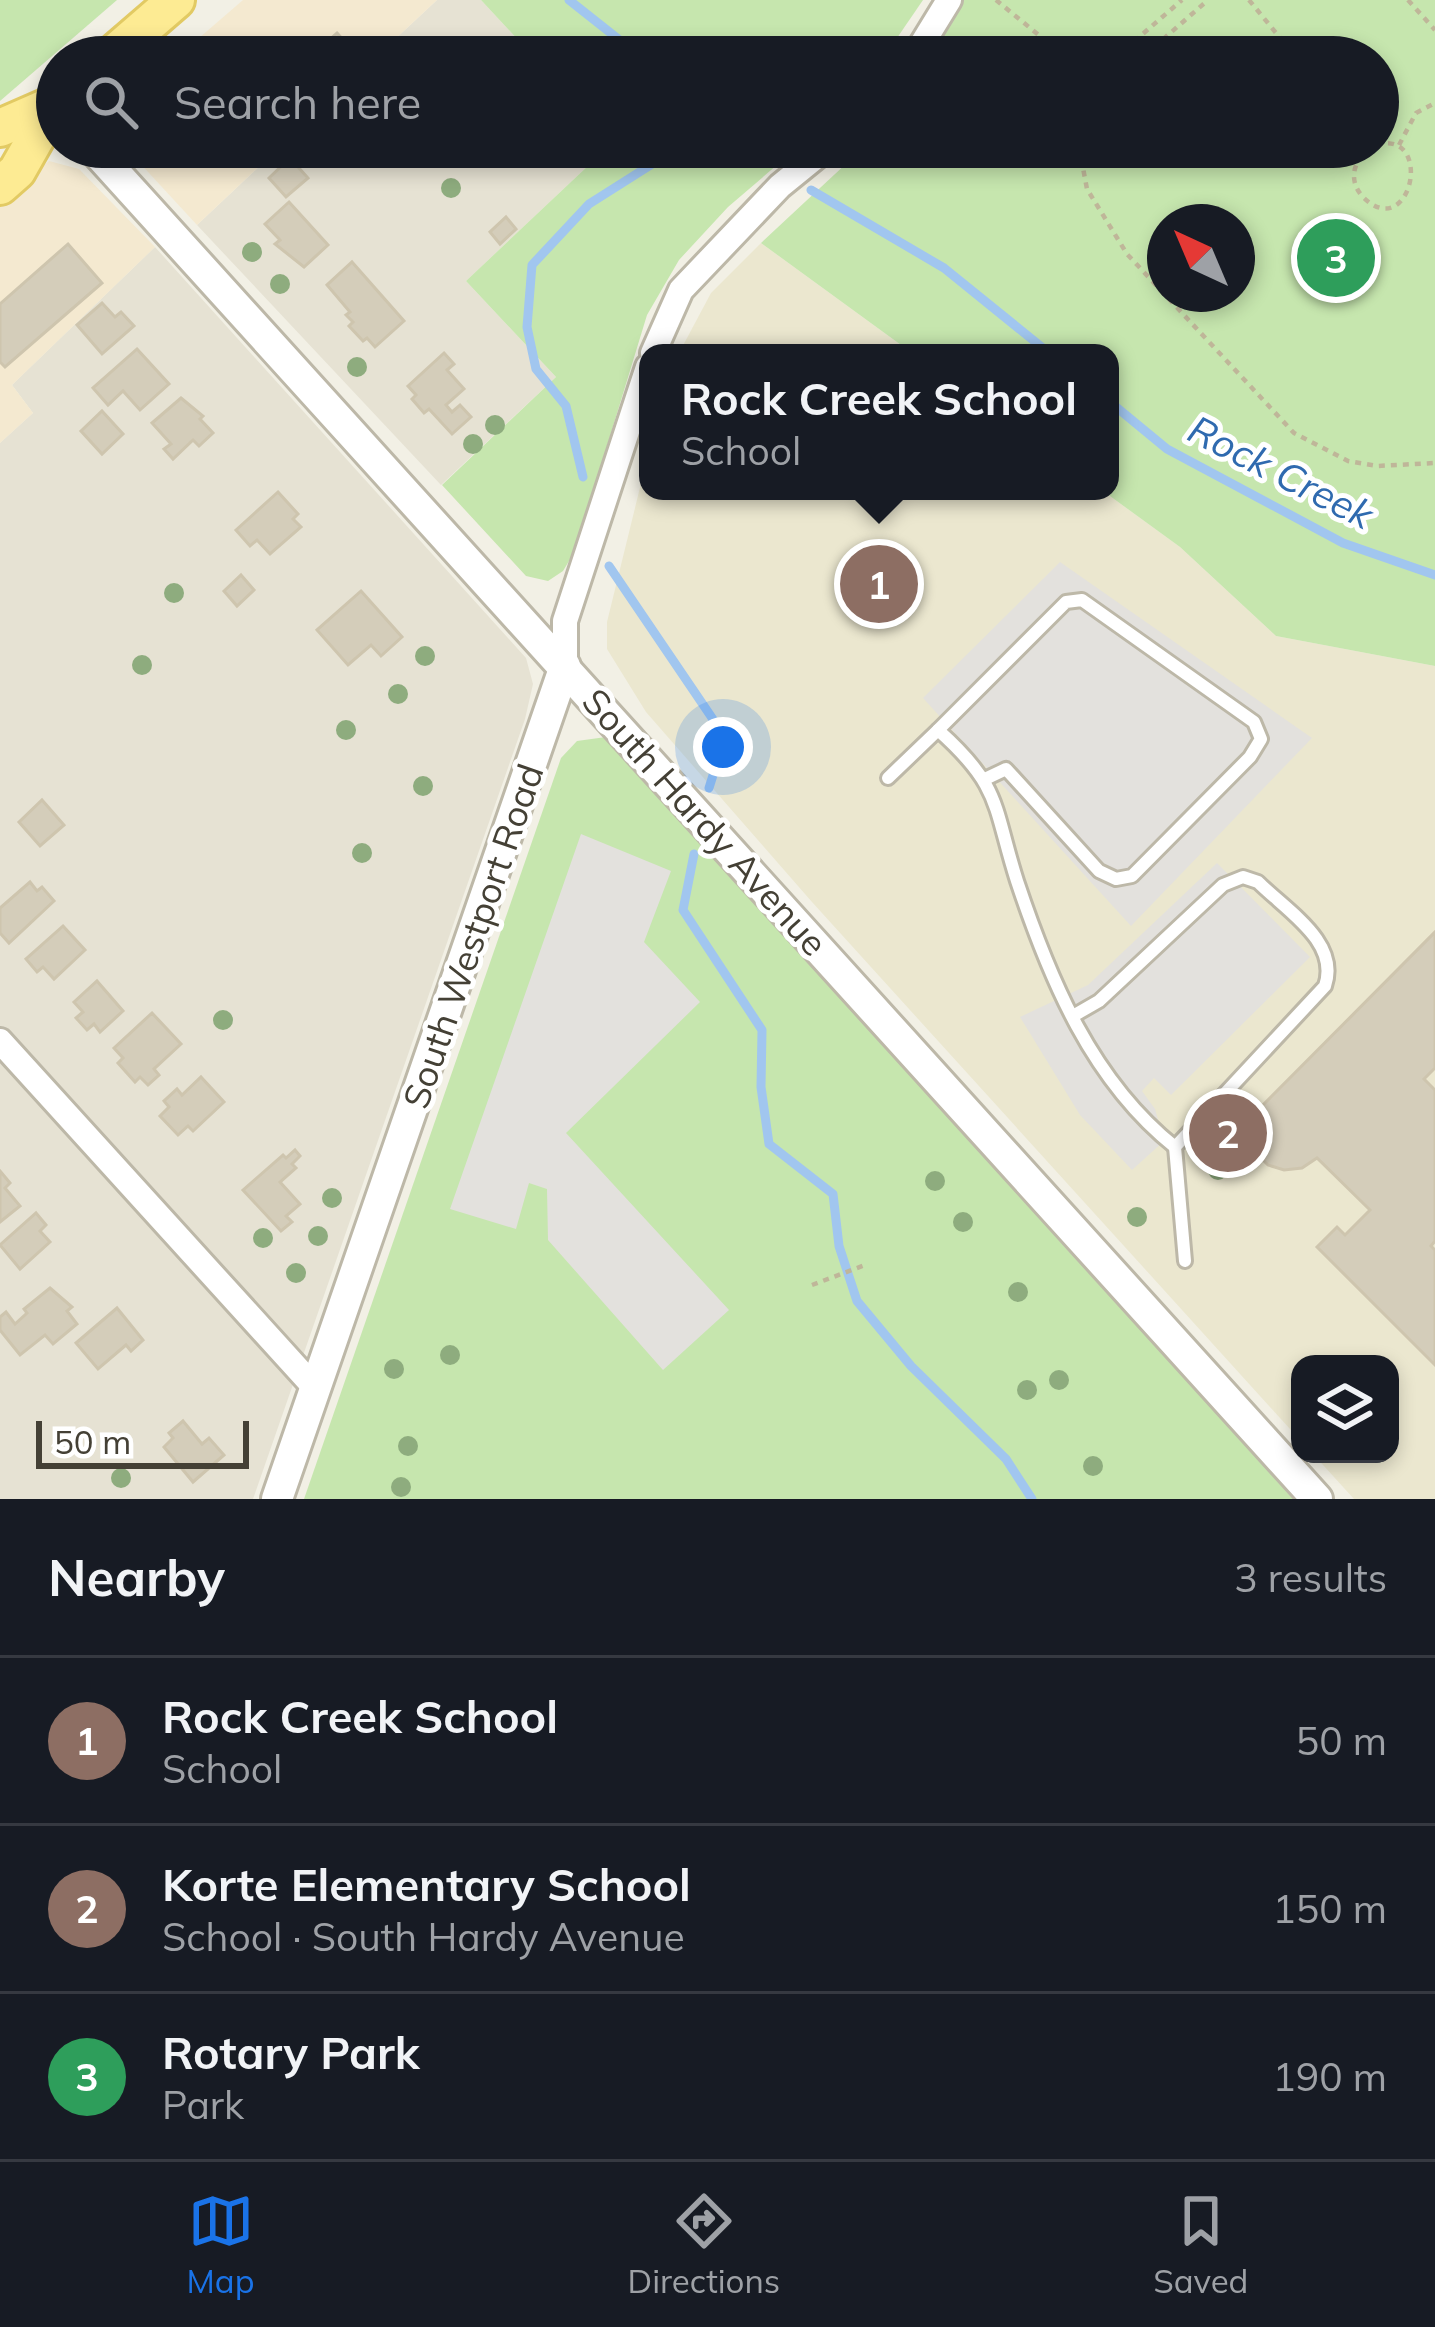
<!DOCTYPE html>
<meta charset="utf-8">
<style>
:root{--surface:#171b24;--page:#242831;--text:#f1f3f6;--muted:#9ea1a6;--line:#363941;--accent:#1a73e8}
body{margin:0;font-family:Mulish,sans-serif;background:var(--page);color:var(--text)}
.controls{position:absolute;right:36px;bottom:36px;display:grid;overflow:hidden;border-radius:24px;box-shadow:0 6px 18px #0003}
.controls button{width:108px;height:108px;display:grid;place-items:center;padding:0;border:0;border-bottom:3px solid var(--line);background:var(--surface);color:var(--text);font:60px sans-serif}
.compass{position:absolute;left:1147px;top:204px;width:108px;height:108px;border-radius:50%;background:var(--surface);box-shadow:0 6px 18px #0003;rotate:316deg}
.scale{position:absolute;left:36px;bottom:30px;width:213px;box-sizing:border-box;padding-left:12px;border:6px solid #444035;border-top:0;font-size:33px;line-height:42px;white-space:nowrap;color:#444035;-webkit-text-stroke:9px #fff;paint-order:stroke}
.you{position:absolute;left:723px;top:747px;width:42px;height:42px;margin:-30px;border:9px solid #fff;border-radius:50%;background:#1a73e8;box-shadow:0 0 0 18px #1a73e833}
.badge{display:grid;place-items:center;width:78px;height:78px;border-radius:50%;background:var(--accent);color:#fff;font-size:39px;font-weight:700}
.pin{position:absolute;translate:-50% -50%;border:6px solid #fff;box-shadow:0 3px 12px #0006}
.popup{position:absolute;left:639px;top:344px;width:480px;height:156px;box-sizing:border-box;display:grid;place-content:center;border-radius:24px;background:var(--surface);filter:drop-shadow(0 3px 9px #0005);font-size:39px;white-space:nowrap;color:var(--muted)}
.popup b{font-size:45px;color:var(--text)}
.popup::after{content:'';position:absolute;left:50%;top:100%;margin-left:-24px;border:24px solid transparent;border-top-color:var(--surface)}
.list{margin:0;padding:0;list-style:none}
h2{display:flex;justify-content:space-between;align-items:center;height:156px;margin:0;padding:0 48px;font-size:51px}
h2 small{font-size:39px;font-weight:400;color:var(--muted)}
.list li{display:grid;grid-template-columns:78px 1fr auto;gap:36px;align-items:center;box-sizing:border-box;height:168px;padding:0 48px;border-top:3px solid var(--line)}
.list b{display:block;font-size:45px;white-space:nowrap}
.list p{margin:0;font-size:39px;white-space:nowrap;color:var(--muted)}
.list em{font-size:39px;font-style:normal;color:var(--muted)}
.icon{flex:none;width:66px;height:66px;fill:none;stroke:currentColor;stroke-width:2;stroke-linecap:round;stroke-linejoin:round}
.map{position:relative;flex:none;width:1435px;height:1499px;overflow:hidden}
.search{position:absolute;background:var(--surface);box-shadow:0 6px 18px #0003;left:36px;right:36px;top:36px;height:132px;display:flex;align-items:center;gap:30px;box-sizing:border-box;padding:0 42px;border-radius:66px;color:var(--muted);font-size:45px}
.sheet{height:660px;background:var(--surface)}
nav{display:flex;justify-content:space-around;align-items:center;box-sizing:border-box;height:168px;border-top:3px solid var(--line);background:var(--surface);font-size:33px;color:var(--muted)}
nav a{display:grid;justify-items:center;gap:6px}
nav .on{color:var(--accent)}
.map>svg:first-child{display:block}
</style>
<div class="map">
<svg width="1435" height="1499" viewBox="0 0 1435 1499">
<rect width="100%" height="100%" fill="#f2f0e5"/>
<g fill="#e6e2d3">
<polygon points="437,0 481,0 534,57 376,57"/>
<polygon points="280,147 608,147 466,281 556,377 441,485 197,225"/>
<polygon points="155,247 526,658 533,684 525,719 253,1499 0,1499 0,443 33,413 12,385"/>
</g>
<g fill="#f4e9d0">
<polygon points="243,0 437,0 376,57 177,57"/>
<polygon points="125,147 280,147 197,225"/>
<polygon points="49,161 79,169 155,247 12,385 33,413 0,443 0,204"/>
</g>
<g fill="#ebe7cf">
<polygon points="761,243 912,353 679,353 711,293"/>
<polygon points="648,455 648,491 1103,491 1180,547 1276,636 1435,666 1435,1499 1354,1499 1313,1454 1390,1454 1390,1364 1300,1364 1300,1440 812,902 646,712 607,649 607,622"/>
</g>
<g fill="#c6e6ae" fill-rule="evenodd">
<polygon points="0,0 117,0 0,101"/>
<polygon points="481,0 923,0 884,57 534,57"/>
<path d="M949,0H1435V666L1276,636L1180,547L1103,491H1110V353H912L761,243L864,147H1378V57H914ZM1165,222H1237V294H1165Z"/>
<polygon points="608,147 798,147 728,207 679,260 647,315 575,551 563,571 548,581 526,576 442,485 556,377 466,281"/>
<polygon points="606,737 1297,1499 304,1499 561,758 577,741"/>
</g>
<g fill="#e3e1dd">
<polygon points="1060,562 1312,738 1131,926 923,698"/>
<polygon points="581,834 671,871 644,942 700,1002 566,1133 729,1310 663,1370 548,1240 547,1189 529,1183 516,1229 450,1209"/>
<polygon points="1217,863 1310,957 1171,1095 1154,1078 1142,1091 1155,1109 1164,1141 1132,1170 1080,1115 1020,1017 1088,985"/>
</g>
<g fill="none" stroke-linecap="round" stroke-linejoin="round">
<g stroke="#a1c6ef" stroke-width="9">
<polyline points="569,0 641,57"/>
<polyline points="771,147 774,149"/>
<polyline points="811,190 944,268 1049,353"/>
<polyline points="1110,402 1167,449 1343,543 1435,575"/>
<polyline points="583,477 566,406 536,369 527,327 532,265 589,204 679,147"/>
<polyline points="609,566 725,737 709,788"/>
<polyline points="694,854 683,910 762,1030 761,1087 769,1144 833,1194 839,1246 857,1301 911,1366 1006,1459 1032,1499"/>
</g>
</g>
<g fill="#d4cdba" stroke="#cec5ae" stroke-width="3">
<polygon points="337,33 359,57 310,57"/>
<polygon points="290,158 308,178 286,197 269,178"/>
<polygon points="289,202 328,245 304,267 275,244 280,240 265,224"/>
<polygon points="506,217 516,229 500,244 490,232"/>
<polygon points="68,244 102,283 5,367 0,362 0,304"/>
<polygon points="352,262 404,321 375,347 367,338 363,341 349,326 353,322 346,315 350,312 327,285"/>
<polygon points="102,303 115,317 121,312 134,326 102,354 77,325"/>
<polygon points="137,349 169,384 140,410 123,391 108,405 93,388"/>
<polygon points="444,353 454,364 447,370 464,389 446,405 452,412 460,405 471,417 452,434 429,409 424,413 412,399 416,395 408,386"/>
<polygon points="181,398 203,416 200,419 213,433 199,446 193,440 173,459 164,449 171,444 152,423"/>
<polygon points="102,411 123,434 102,454 81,431"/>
<polygon points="278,492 298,514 293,519 301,527 270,554 257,540 250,546 236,530"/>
<polygon points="241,575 254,590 237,606 224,591"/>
<polygon points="361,591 402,637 381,656 371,645 348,665 317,630"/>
<polygon points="42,800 64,825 40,846 19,822"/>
<polygon points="30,882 37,891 42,887 54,901 9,943 0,933 0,908"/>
<polygon points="63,926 85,950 54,979 43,967 37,972 26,959"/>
<polygon points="1435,932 1435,1068 1424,1079 1435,1090 1435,1241 1431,1246 1435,1250 1435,1365 1317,1247 1337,1227 1345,1235 1370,1210 1317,1158 1302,1168 1284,1170 1268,1165 1255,1152 1249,1135 1252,1116"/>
<polygon points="97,981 123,1011 100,1032 94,1024 87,1030 76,1018 83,1012 74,1002"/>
<polygon points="152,1013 181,1044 154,1069 159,1075 148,1085 140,1077 135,1082 118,1063 123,1058 114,1048"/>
<polygon points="201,1077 224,1102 193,1131 188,1126 178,1135 160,1116 169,1107 164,1101 177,1089 182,1095"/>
<polygon points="295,1150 300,1156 292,1164 296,1168 280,1182 300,1204 286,1216 292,1222 281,1231 243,1190 283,1155 286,1158"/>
<polygon points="0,1171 10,1183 5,1188 20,1206 0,1222"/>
<polygon points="36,1213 46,1225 40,1231 50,1242 20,1269 0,1245"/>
<polygon points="50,1288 72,1307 67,1311 77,1324 53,1344 45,1335 20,1355 0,1330 0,1317 6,1312 15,1324 27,1313 24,1309"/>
<polygon points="117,1308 143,1340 131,1351 126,1345 98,1369 76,1343"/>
<polygon points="183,1421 202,1444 209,1438 224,1455 193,1482 164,1447 173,1438 169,1433"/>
</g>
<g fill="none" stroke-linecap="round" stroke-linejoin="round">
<g stroke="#bdb8a8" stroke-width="18">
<g id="service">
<polyline points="938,730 1066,602 1082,600 1254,722 1261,739 1250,757 1132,876 1116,879 1099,871 1006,769 985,779"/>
<path d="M888,778L938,730C1002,787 993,806 1017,881C1050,980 1092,1081 1175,1147"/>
<path d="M1073,1016L1099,1001L1223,885L1243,877L1258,882C1287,911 1340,942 1325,986L1175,1147L1185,1261"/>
</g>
</g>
<g stroke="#bdb8a8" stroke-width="30">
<g id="minor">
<polyline points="914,57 949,0"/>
<polyline points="653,353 681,290 780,186 828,147"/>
<polyline points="565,666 565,621 648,367"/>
<polyline points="0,1041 316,1389"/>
</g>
</g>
<g stroke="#bdb8a8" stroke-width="36">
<g id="tertiary">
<polyline points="92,147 1317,1499"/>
<polyline points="277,1499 565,666"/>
</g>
</g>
<g stroke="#e2ca63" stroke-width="42">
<g id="primary">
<polyline points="110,57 176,0"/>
<polyline points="0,128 57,103"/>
<polyline points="0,186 17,171 54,106"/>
</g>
</g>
<g stroke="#bfb699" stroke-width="4.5" stroke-dasharray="6 6" stroke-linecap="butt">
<polyline points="996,0 1046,41 1058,57"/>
<polyline points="1249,0 1281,39 1274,57"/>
<polyline points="1408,0 1435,30"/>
<polyline points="1116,57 1182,0"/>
<polyline points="1173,57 1160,42 1208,0"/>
<polyline points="1399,145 1416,113 1435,103"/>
<polyline points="1079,147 1087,189 1127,254 1294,433 1348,461 1377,466 1435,463"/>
<path d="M1371,147C1354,159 1347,180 1363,197C1410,244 1435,132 1378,144"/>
<polyline points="812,1285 865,1265"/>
</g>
<use href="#service" stroke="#fff" stroke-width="12"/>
<use href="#minor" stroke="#fff" stroke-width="24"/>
<use href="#tertiary" stroke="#fff" stroke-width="30"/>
<use href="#primary" stroke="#fdeb93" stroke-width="36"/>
</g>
<g fill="#8eac7e">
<circle cx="451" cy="188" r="10"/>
<circle cx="252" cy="252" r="10"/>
<circle cx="280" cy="284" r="10"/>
<circle cx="357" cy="367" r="10"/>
<circle cx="495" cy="425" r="10"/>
<circle cx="473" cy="444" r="10"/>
<circle cx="174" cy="593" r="10"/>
<circle cx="425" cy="656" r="10"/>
<circle cx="142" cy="665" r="10"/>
<circle cx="398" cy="694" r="10"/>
<circle cx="346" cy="730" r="10"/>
<circle cx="423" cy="786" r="10"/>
<circle cx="362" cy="853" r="10"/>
<circle cx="223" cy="1020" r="10"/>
<circle cx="1218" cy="1170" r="10"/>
<circle cx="935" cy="1181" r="10"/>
<circle cx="332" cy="1198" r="10"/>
<circle cx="1137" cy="1217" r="10"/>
<circle cx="963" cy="1222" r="10"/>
<circle cx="318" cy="1236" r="10"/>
<circle cx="263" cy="1238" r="10"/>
<circle cx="296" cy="1273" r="10"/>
<circle cx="1018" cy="1292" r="10"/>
<circle cx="450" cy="1355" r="10"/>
<circle cx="394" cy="1369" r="10"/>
<circle cx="1059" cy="1380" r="10"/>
<circle cx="1027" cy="1390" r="10"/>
<circle cx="408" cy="1446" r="10"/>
<circle cx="1093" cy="1466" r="10"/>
<circle cx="121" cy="1478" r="10"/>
<circle cx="401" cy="1487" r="10"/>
</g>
<g text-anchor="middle" stroke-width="10" stroke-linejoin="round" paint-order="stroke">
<g font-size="36" fill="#444035" stroke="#fff">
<text transform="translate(705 822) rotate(48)" y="13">South Hardy Avenue</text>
<text transform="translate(473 936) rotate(-71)" y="13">South Westport Road</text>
</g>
<g font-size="39" font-style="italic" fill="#2f6aaf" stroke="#fff">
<text transform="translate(1281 472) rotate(27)" y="14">Rock Creek</text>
</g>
</g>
</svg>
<div class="controls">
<button><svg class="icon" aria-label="layers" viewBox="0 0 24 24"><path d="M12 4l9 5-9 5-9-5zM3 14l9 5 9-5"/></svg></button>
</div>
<svg class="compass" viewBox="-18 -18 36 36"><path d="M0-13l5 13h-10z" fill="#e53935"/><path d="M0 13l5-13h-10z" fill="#9ea1a6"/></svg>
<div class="scale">50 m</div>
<div class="you"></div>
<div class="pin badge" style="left:879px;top:584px;background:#8d6e63">1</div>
<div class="popup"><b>Rock Creek School</b>School</div>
<div class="pin badge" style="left:1228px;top:1133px;background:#8d6e63">2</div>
<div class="pin badge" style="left:1336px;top:258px;background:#2e9e5b">3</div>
<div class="search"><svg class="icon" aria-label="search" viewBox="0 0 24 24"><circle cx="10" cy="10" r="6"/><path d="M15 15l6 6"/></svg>Search here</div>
</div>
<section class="sheet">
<h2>Nearby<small>3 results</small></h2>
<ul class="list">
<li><span class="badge" style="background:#8d6e63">1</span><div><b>Rock Creek School</b><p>School</p></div><em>50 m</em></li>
<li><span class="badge" style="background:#8d6e63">2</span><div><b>Korte Elementary School</b><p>School · South Hardy Avenue</p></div><em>150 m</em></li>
<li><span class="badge" style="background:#2e9e5b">3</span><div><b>Rotary Park</b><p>Park</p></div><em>190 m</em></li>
</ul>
</section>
<nav>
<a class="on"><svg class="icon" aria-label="map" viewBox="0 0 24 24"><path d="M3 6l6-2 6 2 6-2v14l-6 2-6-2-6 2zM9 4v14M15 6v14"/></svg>Map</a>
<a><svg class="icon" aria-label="directions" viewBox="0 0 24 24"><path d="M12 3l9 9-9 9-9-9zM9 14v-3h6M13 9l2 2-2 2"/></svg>Directions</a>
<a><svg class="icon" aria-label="saved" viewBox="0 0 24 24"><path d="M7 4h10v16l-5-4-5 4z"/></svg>Saved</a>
</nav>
